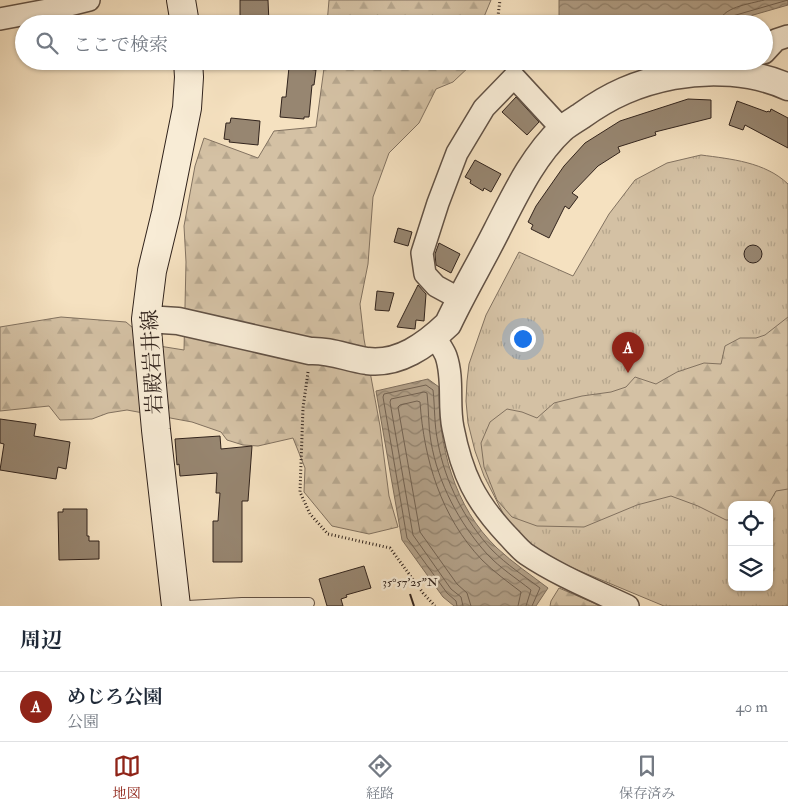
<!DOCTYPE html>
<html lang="ja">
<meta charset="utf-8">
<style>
:root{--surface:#fff;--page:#f2f2f3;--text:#1f2937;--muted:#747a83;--line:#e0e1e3;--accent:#8f2418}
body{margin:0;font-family:"IM FELL Double Pica","Noto Serif JP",serif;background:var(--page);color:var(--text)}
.controls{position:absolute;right:15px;bottom:15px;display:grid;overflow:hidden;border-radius:10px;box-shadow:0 1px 4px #0004}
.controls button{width:45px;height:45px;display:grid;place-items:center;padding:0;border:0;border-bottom:1px solid var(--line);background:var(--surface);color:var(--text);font:25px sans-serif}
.you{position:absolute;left:522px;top:338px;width:18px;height:18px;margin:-12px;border:4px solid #fff;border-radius:50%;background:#1a73e8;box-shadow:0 0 0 8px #1a73e833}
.badge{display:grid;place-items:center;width:32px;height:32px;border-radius:50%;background:var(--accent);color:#fff;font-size:16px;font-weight:700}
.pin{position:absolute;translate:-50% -41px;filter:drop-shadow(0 1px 2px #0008)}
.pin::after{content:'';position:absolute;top:26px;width:18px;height:15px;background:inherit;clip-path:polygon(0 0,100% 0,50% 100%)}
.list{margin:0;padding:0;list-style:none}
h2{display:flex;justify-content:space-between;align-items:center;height:65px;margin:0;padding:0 20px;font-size:21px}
h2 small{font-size:16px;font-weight:400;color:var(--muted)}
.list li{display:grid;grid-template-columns:32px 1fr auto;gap:15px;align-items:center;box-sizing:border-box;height:70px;padding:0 20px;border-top:1px solid var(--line)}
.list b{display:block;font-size:19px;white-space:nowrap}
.list p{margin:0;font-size:16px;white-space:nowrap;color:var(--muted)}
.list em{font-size:16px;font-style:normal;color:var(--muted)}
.icon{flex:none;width:28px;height:28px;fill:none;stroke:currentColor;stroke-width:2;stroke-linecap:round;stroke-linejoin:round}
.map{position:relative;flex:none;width:788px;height:606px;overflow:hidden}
.search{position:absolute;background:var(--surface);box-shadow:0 1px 4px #0004;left:15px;right:15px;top:15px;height:55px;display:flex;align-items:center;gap:12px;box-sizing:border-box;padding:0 18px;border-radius:28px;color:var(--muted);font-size:19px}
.sheet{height:135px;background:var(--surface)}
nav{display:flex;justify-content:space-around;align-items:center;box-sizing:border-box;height:70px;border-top:1px solid var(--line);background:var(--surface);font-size:14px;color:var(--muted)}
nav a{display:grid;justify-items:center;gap:2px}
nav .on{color:var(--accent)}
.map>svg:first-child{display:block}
</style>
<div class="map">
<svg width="788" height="606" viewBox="0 0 788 606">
<defs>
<pattern id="grass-tufts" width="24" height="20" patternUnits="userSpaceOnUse" patternTransform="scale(1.25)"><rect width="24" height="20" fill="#d4c1a4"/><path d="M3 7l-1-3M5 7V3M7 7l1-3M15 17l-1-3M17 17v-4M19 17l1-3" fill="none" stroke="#b6a68d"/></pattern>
<pattern id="forest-firs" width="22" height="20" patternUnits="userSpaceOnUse" patternTransform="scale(1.25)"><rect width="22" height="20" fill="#d4c1a4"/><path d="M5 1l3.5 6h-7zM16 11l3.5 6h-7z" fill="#b6a68d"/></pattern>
<pattern id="water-waves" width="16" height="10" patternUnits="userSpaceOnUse" patternTransform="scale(1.25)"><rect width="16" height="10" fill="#b2a088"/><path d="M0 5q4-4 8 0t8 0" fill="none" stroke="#91826e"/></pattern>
</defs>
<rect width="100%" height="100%" fill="#f5e1c0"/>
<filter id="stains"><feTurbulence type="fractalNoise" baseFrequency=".004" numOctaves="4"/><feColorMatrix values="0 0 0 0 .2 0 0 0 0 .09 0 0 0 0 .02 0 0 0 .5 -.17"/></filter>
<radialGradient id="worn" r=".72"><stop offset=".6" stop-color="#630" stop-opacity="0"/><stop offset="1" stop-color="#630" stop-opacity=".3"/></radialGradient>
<path fill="url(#grass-tufts)" stroke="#827260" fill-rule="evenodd" d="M701,155C731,159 765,162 788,184V606H664L575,569L540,552L507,521L484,476L475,451L468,423L466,401L467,381L469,364L486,315L519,252L573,276L609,214L635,180L667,163ZM732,505H769V587H732Z"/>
<g fill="url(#forest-firs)" stroke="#827260">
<polygon points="329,0 491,0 481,24 327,24"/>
<polygon points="325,61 473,61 472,64 453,82 436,89 419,123 389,153 373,197 368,264 360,304 364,339 380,426 389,496 398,527 369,534 332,526 304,492 305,468 293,438 258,446 243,445 227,440 221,432 192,422 127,410 108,413 92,419 60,420 49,406 0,411 0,327 61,317 126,322 153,345 184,350 186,262 184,226 195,166 204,138 258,158 274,131 316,127"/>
<polygon points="788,317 788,489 776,491 768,505 732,505 732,520 726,520 698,506 671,496 637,505 584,527 537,526 512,517 497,500 484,467 481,443 490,422 507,409 522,412 537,418 554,403 582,396 611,392 626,387 635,377 656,384 677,372 704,363 721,364 725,346 740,338 756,338 765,335"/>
<polygon points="559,588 594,603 599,606 550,606 551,601"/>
</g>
<g fill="url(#water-waves)" stroke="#7e6e5d">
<polygon points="559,0 788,0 788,5 722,24 559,24"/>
<path d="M428,379L439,387C438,445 454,507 497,548C513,563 531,575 548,588L536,606H454L443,597L402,540L376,391Z"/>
</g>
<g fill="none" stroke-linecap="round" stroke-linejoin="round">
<g stroke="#726252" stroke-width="1">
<path d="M719,24C720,7 750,4 764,0"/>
<polyline points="725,24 726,19 729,17 788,0"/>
<path d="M457,606L456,601L447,593L407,538L383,397L384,394L426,385L433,390C435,407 434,425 438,443C445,482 465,521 492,550C507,565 524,576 540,588L532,606"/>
<path d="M463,606L461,597L451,589L413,535L390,402L391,399L424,392L427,393C429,409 428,426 431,442C438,483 459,523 487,554C500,568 516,578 531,590L526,606"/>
<path d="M471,606L467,593L457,584L420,532L398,407L400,405L417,401L420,402C424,460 441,517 482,560C494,572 508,582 521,592L518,606"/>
</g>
</g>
<g fill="#978671" stroke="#31231c">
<polygon points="240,0 268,0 269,23 240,24"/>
<polygon points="289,67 316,70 314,85 312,85 309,117 304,117 304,119 280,117 282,97 286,97"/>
<polygon points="516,97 539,122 527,135 502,112"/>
<polygon points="688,99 711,100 711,118 655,132 656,135 618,147 620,152 598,166 572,193 578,197 569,209 565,206 549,238 531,229 533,225 528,222 536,206 564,166 585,143 620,121"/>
<polygon points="737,101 767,112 768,111 770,112 771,109 788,118 788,148 745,125 743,130 729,125"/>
<polygon points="231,118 260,121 258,145 229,142 230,140 224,139 226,123 230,123"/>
<polygon points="475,160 501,174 491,192 484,188 483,191 470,183 471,180 465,177"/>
<polygon points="398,228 412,232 408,246 394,242"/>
<polygon points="439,243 460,254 451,273 436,265 435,254"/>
<circle cx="753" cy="254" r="9"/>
<polygon points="418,285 426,294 424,321 416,320 415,329 397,327"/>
<polygon points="377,291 394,293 389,311 375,310"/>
<polygon points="0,419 36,424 34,436 70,442 66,469 58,467 56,479 0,470 4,444 0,443"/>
<polygon points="220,436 221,449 252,446 248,501 242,501 242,562 213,562 213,521 218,521 220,493 216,493 217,473 180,476 179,464 177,465 175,439"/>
<polygon points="63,509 87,509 87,536 89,536 89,541 99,541 99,559 59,560 58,512 63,512"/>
<polygon points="364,566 371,588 346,595 347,597 341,599 343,606 327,606 319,579"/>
</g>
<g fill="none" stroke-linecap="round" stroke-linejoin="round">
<g stroke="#625245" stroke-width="12">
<polyline id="service" points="188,606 242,603 309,603"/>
</g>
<g stroke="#625245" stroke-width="24">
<g id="minor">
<polyline points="0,19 53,9 89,0"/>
<polyline points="764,53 776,40 788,36"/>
<polyline points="460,299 436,286 425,274 422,253 438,203 457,153 484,108 514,77 562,129"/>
<path d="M435,336C438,343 444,350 446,356C454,379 448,405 453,428C462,474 475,501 507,535C513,541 519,549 526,554C557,575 594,590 628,606"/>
</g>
</g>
<g stroke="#625245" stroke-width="29">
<path id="tertiary" d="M146,319L178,321L310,351C330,350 347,358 367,361C399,365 426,345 448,324C463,292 481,262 497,230C515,195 533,156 562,129C568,124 575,120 581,116C610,95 637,83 673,76C710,69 753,71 788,87"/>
</g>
<g stroke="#31231c" stroke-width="30">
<g id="secondary">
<polyline points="181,0 185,24"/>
<polyline points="176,606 156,430 146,319 152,271 166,213 187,108 189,77 188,61"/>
</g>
</g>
<g stroke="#31231c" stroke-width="3" stroke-dasharray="1 2.5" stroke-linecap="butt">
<polyline points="497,24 500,0"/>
<polyline points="308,372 303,408 300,492 310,514 328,534 390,548 423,593 435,606"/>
</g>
<use href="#service" stroke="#f8ecd6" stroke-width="10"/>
<use href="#minor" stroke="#f8ecd6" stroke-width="21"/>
<use href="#tertiary" stroke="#f8ecd6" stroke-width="26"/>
<use href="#secondary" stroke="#f8ecd6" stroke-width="28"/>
</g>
<path fill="none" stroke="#31231c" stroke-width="2" d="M410,594L414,606"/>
<g text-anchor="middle" stroke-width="4.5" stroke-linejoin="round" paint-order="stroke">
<g font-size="21" fill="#31231c" stroke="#f8ecd6">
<text transform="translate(152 362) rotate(-93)" y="7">岩殿岩井線</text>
</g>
</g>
<g font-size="12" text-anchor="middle" fill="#31231c" stroke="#f8ecd6" stroke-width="4.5" stroke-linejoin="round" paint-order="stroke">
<text x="410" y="586">35°57'25"N</text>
</g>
<rect width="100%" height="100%" filter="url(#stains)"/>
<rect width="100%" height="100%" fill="url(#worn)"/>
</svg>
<div class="controls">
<button><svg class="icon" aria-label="locate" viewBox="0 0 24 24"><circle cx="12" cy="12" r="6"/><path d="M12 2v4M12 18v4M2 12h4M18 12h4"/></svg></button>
<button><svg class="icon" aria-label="layers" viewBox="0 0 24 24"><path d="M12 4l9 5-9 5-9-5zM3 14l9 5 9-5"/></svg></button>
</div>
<div class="you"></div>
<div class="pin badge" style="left:628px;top:373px">A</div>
<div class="search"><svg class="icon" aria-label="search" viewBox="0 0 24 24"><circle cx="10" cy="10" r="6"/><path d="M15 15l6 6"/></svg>ここで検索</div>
</div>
<section class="sheet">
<h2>周辺<small></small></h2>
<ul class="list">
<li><span class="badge">A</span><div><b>めじろ公園</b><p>公園</p></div><em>40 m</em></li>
</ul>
</section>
<nav>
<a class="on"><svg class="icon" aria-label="map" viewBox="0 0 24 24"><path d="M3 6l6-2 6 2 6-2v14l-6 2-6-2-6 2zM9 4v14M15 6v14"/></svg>地図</a>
<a><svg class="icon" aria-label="directions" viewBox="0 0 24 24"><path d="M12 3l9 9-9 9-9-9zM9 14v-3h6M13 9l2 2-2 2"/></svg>経路</a>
<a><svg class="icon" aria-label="saved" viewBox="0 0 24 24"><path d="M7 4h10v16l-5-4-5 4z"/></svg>保存済み</a>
</nav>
